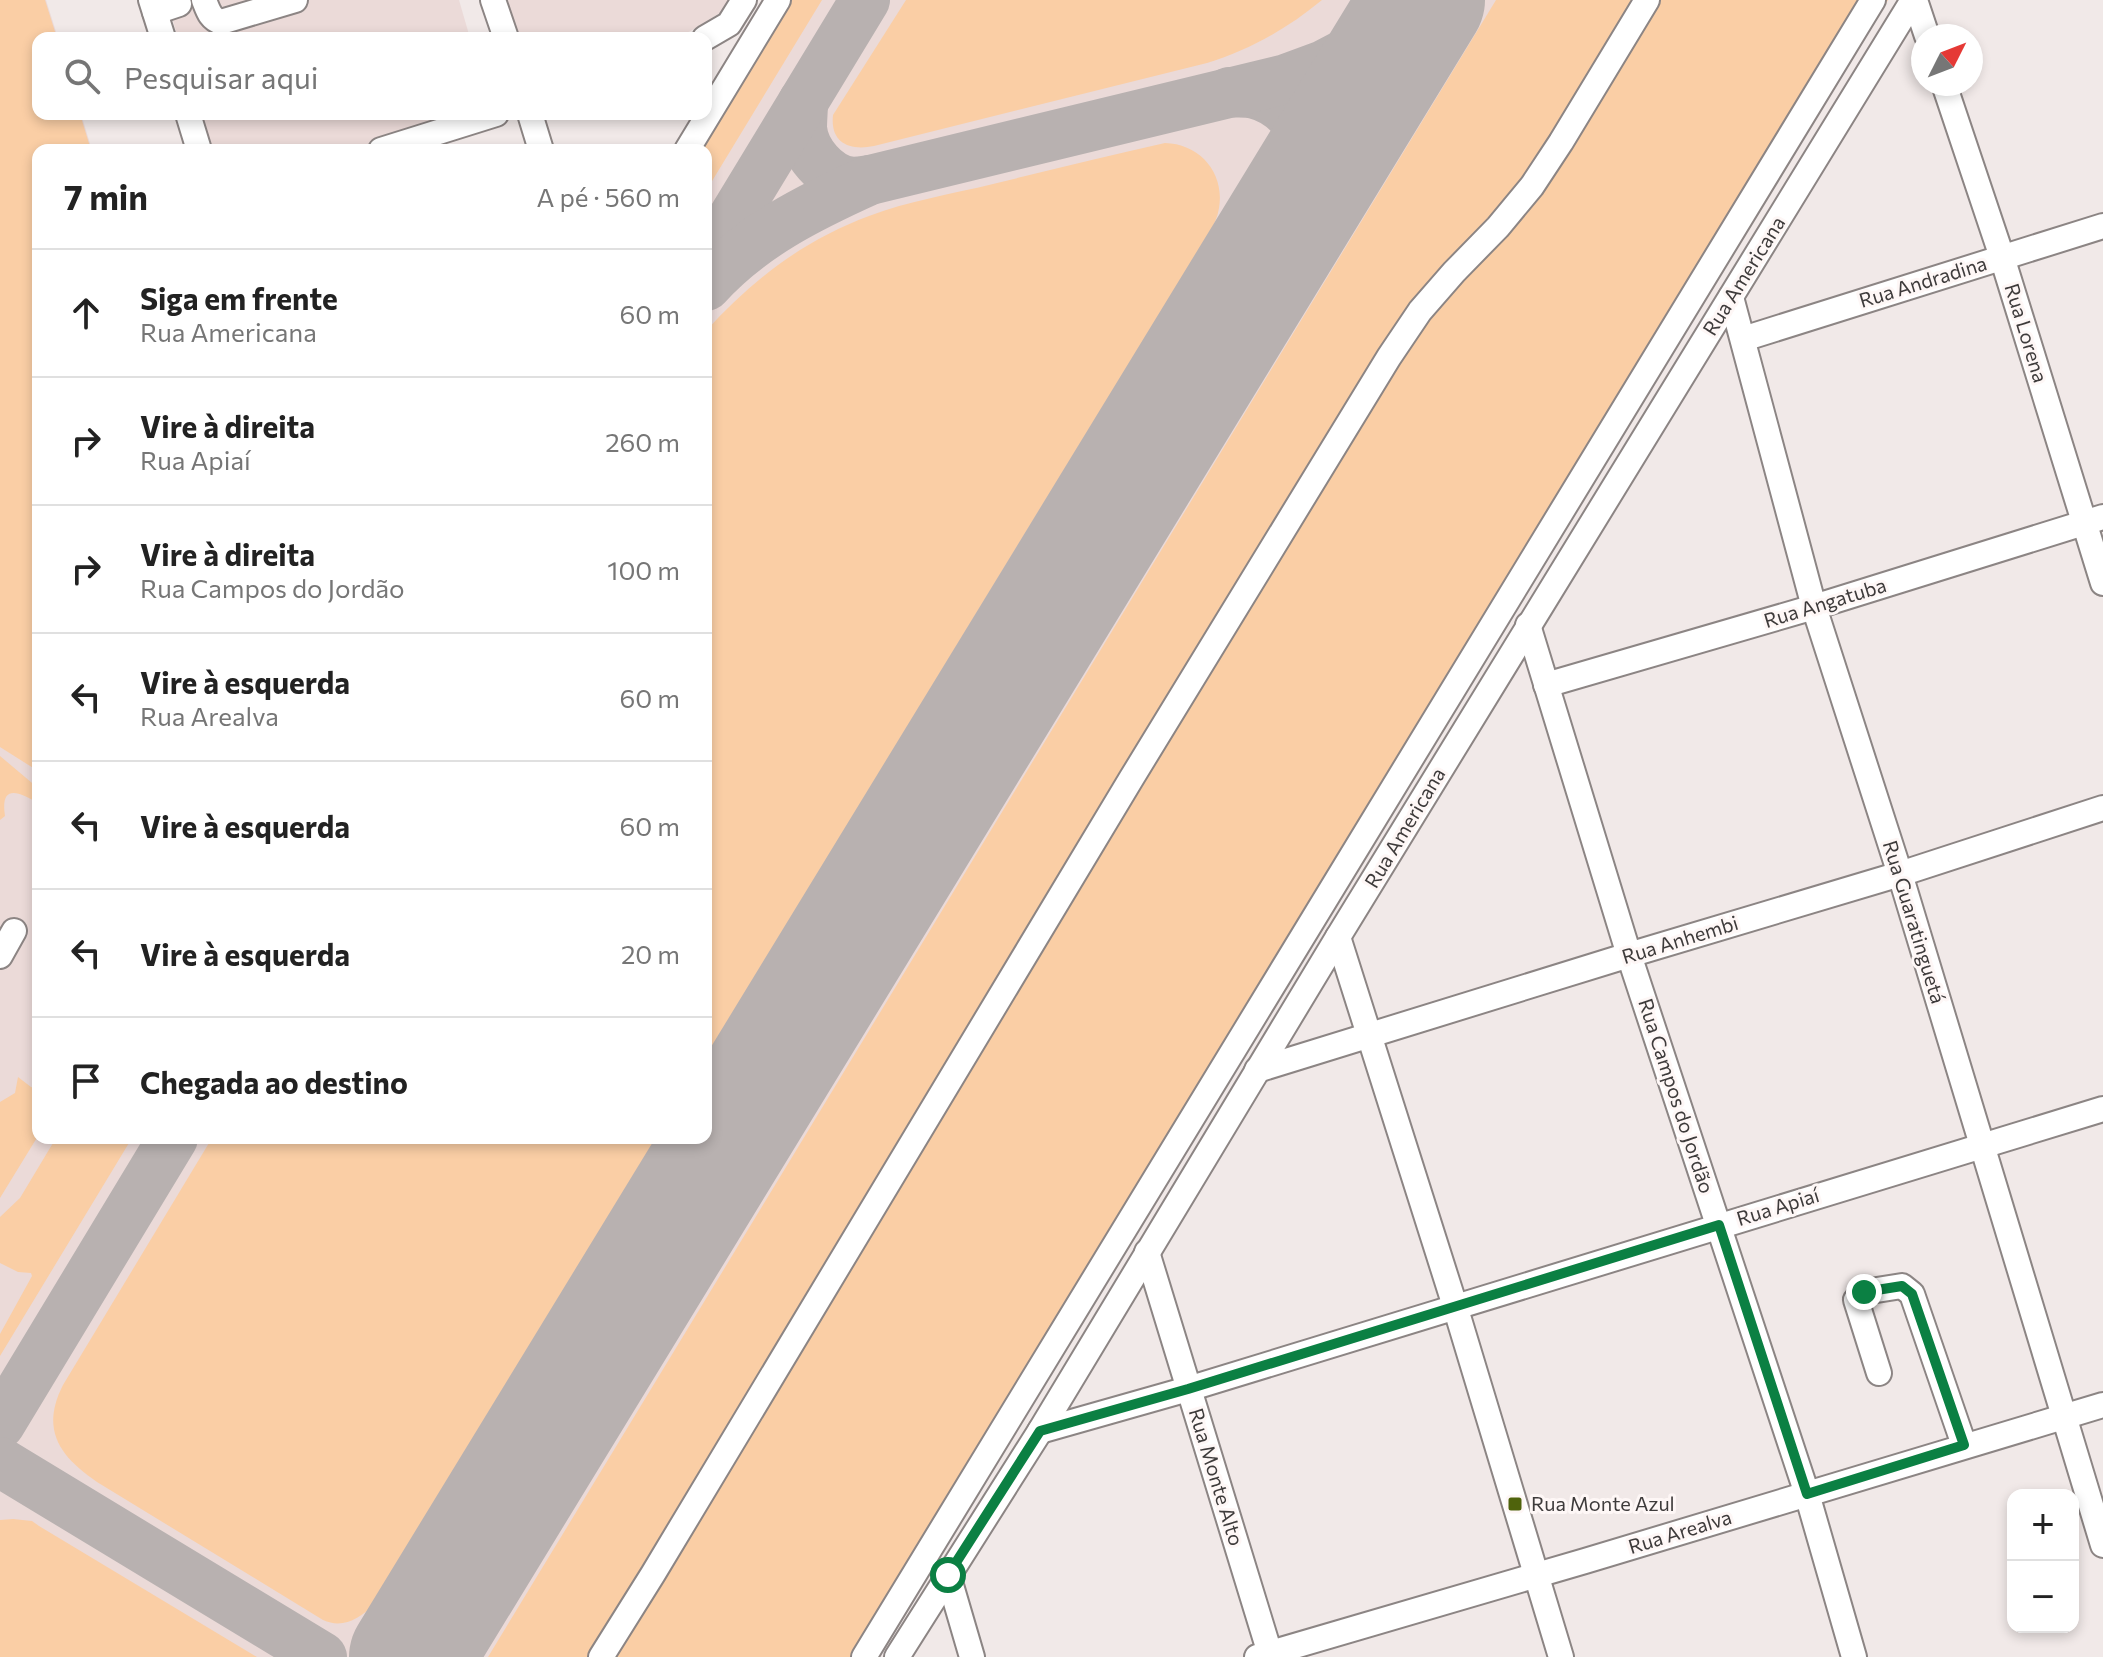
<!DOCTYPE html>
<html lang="pt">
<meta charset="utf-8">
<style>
:root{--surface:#fff;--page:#f6f6f6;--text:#222;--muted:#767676;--line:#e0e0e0}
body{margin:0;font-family:Commissioner,sans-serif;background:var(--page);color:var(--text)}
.controls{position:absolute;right:24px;bottom:24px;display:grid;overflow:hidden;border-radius:16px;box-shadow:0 4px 12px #0003}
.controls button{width:72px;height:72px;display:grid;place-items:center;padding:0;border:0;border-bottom:2px solid var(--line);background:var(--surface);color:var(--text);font:40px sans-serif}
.compass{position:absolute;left:1911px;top:24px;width:72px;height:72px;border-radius:50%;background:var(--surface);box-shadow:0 4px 12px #0003;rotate:48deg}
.stop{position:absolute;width:24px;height:24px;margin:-18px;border:6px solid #0b8043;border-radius:50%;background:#fff}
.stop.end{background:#0b8043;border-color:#fff;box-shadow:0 2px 8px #0008}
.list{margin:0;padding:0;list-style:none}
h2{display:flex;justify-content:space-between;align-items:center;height:104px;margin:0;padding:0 32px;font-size:34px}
h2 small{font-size:26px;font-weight:400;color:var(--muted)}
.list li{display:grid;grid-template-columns:52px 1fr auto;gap:24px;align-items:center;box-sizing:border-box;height:128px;padding:0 32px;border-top:2px solid var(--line)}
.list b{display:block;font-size:30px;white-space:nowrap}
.list p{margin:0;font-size:26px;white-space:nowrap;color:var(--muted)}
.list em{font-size:26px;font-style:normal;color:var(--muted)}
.icon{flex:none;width:44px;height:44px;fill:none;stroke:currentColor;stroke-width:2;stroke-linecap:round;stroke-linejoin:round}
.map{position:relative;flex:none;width:2103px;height:1657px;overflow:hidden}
.search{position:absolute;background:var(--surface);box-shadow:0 4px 12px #0003;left:32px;top:32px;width:680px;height:88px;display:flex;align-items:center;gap:20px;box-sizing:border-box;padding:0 28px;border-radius:16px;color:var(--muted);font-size:30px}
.panel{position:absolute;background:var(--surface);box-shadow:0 4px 12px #0003;left:32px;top:144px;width:680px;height:1000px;border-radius:16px}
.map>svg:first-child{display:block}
</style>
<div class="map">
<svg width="2103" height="1657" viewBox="0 0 2103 1657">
<rect width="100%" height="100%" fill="#f1e9e8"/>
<g fill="#ebdad8">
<polygon points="0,0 46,0 58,38 38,38 38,114 81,114 92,150 38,150 38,1138 706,1138 706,114 764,0 1888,0 879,1657 0,1657"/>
<polygon points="167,0 459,0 470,38 178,38"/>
<polygon points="505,0 730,0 728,8 679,38 517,38"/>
<polygon points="201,114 468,114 353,150 211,150"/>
</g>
<g fill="#facea5">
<polygon points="0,0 45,0 57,38 38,38 38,114 80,114 91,150 38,150 38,771 0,747"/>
<polygon points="764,0 822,0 706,191 706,150 673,150 695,114 706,114 706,95"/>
<path d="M906,0H1322C1288,28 1250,50 1207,63L874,146C849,151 830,143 833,115Z"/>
<polygon points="1496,0 1888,0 879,1657 488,1657"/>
<path d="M1165,143C1200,144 1225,173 1219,208C1216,228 1199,248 1189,266C1156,322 1122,376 1088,431C959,640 833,850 706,1060V331C752,280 804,240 869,216C908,201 952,194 993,184C1050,170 1108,156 1165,143Z"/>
<path d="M0,756L38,788V803C19,792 0,783 5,816L0,820Z"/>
<polygon points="18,1077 31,1087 38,1089 38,1136 0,1198 0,1102 15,1093"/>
<polygon points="56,1138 132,1138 0,1356 0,1334 32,1276 31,1273 18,1272 0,1263 0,1217 20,1198"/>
<path d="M212,1138H659L374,1604C360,1619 342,1629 323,1620L97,1482C60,1457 40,1430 63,1385Z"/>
<polygon points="13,1519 32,1521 39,1526 257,1657 0,1657 0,1520"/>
</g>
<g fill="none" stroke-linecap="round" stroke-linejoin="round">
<g stroke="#b8b1b0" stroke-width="50">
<path d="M1229,92C1237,93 1247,92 1255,94C1287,102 1310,132 1311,165C1311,173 1309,182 1308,191"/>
<path d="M803,102C803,110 802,119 802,128C804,152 826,178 851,182C857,182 864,181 870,180"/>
<polyline points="706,262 865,0"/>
<path d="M706,286C751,236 810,207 870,180L1286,79L1324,65L1364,44L1422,2"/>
<polyline points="0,1424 173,1138"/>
<polyline points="0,1462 322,1657"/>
<polyline points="411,1657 412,1656"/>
</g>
<polyline stroke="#b8b1b0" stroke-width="124" points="411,1657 1423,0"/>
<g stroke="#8c8584" stroke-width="28">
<g id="minor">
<polyline points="151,0 163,38"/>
<path d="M204,0C208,10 210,19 221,22L295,0"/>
<polyline points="493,0 506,38"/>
<polyline points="1915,0 1927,36"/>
<polyline points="155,12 179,4"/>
<polyline points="705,38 729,24 744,0"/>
<polyline points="1944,84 2002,257 2103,583"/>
<polyline points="188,114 199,150"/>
<polyline points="530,114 541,150"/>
<polyline points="381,150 496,114"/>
<polyline points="687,150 778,0"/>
<polyline points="1731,297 1814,607 1900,874 2103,1545"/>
<polyline points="1743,339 2103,226"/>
<polyline points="1528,625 1629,955 1807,1494 1854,1657"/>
<polyline points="1546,685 1814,607 2103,517"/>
<polyline points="1338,937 1455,1306 1561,1657"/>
<polyline points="0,956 14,931"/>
<polyline points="1257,1070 1629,955 1900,874 2103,808"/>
<polyline points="1147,1252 1271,1657"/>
<polyline points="1879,1373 1856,1300 1864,1292 1902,1286 1912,1294 1964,1445"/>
<polyline points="1040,1431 1188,1389 2103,1109"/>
<polyline points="948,1575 972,1657"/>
<polyline points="601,1657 653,1574 1131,779 1389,357 1420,311 1454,272 1498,227 1532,186 1561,142 1647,0"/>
<polyline points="864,1657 1873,0"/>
<polyline points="897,1657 1040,1431 1338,937 1913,0"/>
<polyline points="1257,1657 1585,1561 2103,1405"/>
</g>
</g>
<use href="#minor" stroke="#fff" stroke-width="24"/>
</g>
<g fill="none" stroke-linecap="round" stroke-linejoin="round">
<polyline stroke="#0b8043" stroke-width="10" points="948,1575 1040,1431 1188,1389 1719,1225 1807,1494 1964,1445 1912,1294 1902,1286 1864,1292"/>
</g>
<rect fill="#4f630c" stroke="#fef7f6" stroke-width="3" x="1507" y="1496" width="16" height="16" rx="4"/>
<g text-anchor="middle" stroke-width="6" stroke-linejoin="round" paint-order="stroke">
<g font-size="20" fill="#3e3b3b" stroke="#fef7f6">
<text transform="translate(1744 276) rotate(-58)" y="7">Rua Americana</text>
<text transform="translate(1923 282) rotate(-17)" y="7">Rua Andradina</text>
<text transform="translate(2026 333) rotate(73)" y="7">Rua Lorena</text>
<text transform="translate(1825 603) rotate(-17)" y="7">Rua Angatuba</text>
<text transform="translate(1405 828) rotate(-59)" y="7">Rua Americana</text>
<text transform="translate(1914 922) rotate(73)" y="7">Rua Guaratinguetá</text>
<text transform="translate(1680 940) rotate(-17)" y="7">Rua Anhembi</text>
<text transform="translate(1676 1096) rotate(72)" y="7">Rua Campos do Jordão</text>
<text transform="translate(1778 1207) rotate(-17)" y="7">Rua Apiaí</text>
<text transform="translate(1216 1477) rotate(73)" y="7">Rua Monte Alto</text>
<text transform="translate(1680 1532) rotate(-17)" y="7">Rua Arealva</text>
</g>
<g font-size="20" fill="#3e3b3b" stroke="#fef7f6" text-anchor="start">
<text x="1531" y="1511">Rua Monte Azul</text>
</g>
</g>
</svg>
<div class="controls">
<button>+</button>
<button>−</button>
</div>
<svg class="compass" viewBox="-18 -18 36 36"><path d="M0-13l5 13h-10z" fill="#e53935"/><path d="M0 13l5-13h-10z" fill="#767676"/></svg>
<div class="stop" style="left:948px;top:1575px"></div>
<div class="stop end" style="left:1864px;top:1292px"></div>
<div class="search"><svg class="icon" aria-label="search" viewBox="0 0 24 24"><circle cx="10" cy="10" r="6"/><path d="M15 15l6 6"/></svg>Pesquisar aqui</div>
<section class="panel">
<h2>7 min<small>A pé · 560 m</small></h2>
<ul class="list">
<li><svg class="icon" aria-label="ahead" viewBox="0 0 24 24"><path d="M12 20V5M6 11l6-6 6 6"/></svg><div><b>Siga em frente</b><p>Rua Americana</p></div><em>60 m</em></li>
<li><svg class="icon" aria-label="right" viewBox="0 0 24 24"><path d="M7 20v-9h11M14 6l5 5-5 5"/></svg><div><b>Vire à direita</b><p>Rua Apiaí</p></div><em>260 m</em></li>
<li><svg class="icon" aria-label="right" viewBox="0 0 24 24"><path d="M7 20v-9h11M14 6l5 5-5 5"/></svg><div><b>Vire à direita</b><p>Rua Campos do Jordão</p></div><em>100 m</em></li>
<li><svg class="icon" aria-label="left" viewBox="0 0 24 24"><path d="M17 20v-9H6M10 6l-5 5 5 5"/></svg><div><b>Vire à esquerda</b><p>Rua Arealva</p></div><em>60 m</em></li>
<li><svg class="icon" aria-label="left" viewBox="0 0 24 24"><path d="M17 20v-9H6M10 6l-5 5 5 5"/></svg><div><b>Vire à esquerda</b></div><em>60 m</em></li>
<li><svg class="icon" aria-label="left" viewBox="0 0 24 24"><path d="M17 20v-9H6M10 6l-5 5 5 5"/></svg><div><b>Vire à esquerda</b></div><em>20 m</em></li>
<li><svg class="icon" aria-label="arrive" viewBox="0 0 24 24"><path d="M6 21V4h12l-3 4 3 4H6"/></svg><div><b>Chegada ao destino</b></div></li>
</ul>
</section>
</div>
